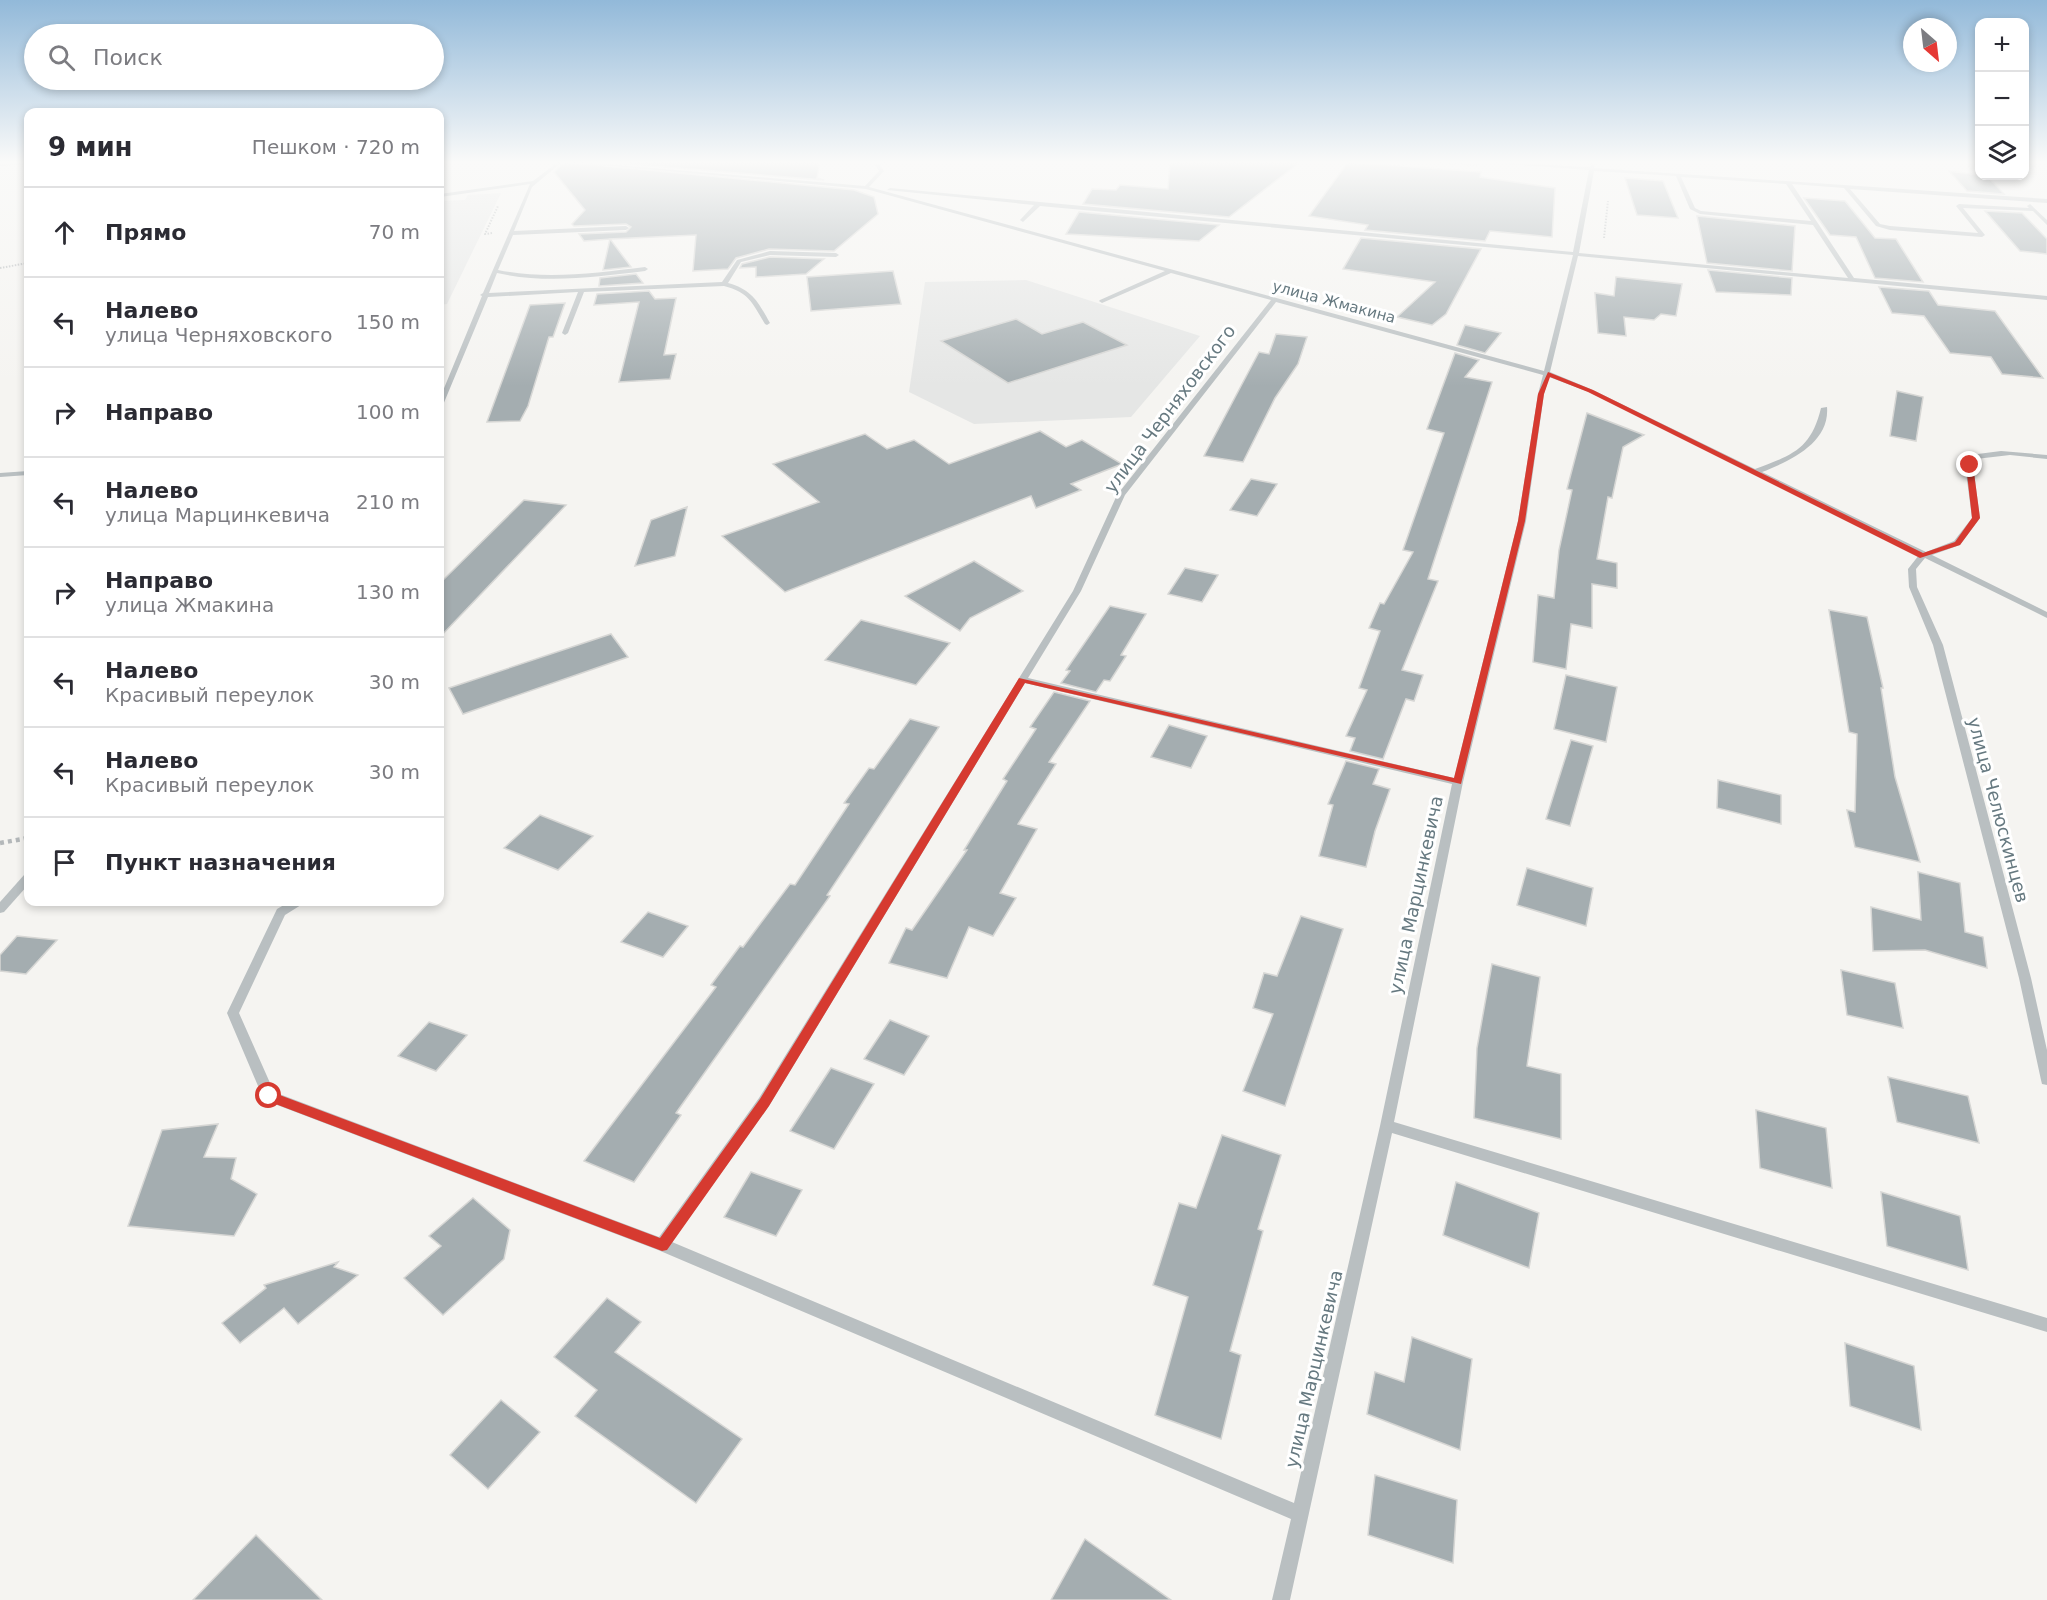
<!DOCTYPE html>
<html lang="ru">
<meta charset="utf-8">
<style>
:root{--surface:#fff;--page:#f7f7f7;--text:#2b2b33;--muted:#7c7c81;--line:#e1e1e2}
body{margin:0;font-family:"DejaVu Sans",sans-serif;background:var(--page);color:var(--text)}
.controls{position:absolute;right:18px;top:18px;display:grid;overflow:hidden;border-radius:12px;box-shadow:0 3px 9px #0003}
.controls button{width:54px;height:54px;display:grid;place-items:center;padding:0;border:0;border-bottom:2px solid var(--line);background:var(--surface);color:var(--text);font:30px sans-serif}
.compass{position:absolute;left:1903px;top:18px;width:54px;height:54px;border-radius:50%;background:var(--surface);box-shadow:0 3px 9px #0003;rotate:152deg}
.stop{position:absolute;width:18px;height:18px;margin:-14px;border:4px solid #d63a30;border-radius:50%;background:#fff}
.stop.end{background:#d63a30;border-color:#fff;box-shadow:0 2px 6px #0008}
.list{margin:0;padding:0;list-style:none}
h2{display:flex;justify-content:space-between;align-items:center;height:78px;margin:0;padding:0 24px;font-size:26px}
h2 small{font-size:20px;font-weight:400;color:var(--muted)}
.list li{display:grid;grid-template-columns:39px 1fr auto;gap:18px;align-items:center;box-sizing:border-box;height:90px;padding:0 24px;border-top:2px solid var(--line)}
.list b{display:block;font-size:22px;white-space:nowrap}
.list p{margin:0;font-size:20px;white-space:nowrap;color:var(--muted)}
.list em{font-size:20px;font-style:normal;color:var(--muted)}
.icon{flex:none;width:33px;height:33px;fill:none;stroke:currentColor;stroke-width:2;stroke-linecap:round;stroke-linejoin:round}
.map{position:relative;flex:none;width:2047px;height:1600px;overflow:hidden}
.search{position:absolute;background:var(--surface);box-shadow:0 3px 9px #0003;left:24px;top:24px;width:420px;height:66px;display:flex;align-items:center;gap:15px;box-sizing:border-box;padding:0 21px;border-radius:33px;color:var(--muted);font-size:22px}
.panel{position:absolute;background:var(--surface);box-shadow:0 3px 9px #0003;left:24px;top:108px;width:420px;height:798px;border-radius:12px}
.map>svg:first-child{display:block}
</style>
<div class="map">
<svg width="2047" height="1600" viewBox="0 0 2047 1600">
<rect width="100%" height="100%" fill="#f5f4f1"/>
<g fill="#e5e6e5">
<polygon points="501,193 447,304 440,305 440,201 465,200 468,195"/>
<polygon points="1026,280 1200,336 1131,417 974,424 909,392 925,282"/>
</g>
<g fill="#a4adb0" stroke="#d6d6d4" stroke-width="1.5">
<polygon points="564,162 854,190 874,197 878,214 834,251 769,249 736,258 728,269 693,271 696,235 610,239 631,267 603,270 610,239 584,241 579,234 626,232 631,227 626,224 574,226 572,224 585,210 554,172"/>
<polygon points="603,162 820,162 817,178 824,180"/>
<polygon points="1170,162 1300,162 1229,217 1083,204 1092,189 1116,190 1120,185 1168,189"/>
<polygon points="1348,162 1481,172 1480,177 1555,188 1552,237 1490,231 1485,241 1365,230 1368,225 1309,216"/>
<polygon points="1949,171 1987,176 2004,194 1967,191"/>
<polygon points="1625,178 1663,181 1678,218 1637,215"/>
<polygon points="1804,198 1845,201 1875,238 1896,239 1923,282 1875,278 1856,237 1830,235"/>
<polygon points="1985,211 2022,213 2047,239 2047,254 2020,251"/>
<polygon points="1079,212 1219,225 1199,241 1066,234"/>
<polygon points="1697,216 1795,226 1792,271 1707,263"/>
<polygon points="1361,238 1481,249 1446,314 1432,325 1397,317 1435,282 1343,269"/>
<polygon points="770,257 824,259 806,274 756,277 756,267 740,268 742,264"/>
<polygon points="1708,270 1792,278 1791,295 1716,292"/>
<polygon points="893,271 901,304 811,311 807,277"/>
<polygon points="636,274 643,283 599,286 600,278"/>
<polygon points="1616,277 1682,284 1676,316 1661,314 1654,320 1624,317 1626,336 1598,333 1595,293 1614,296"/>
<polygon points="1879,287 1929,291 1938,305 1995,311 2043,378 2002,374 1991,357 1950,353 1924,316 1892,313"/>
<polygon points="649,291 655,299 676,298 664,355 676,354 670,379 619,382 639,302 594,305 597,294"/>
<polygon points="565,303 553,337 549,337 528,406 520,421 487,422 530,305"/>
<polygon points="1016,319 1042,334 1083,322 1127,345 1008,383 941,341"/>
<polygon points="1465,325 1501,333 1485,353 1457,345"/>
<polygon points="1276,334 1307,337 1298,364 1275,398 1243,462 1204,456 1259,352 1269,354"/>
<polygon points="1455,353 1479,360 1465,377 1492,382 1428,579 1438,581 1402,670 1423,675 1414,701 1406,699 1383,759 1350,751 1355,738 1346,736 1367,690 1359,688 1380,631 1369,628 1380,603 1384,604 1413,552 1403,550 1444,433 1427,429"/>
<polygon points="1897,391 1923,397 1916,441 1890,436"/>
<polygon points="1587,413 1644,435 1623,447 1612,498 1608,497 1597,559 1617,563 1617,588 1592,584 1592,628 1571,624 1566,669 1533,662 1538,595 1554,598 1559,550 1572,490 1567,489"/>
<polygon points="1040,431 1066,447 1082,440 1122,464 1071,484 1081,490 1036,508 1031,496 785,592 722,536 819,502 773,464 865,434 887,449 914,440 949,464"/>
<polygon points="1251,479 1277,484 1257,516 1230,510"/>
<polygon points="524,500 566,505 440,637 440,583"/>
<polygon points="687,507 675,556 635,566 651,520"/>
<polygon points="974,561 1023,591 970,618 960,631 905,596"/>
<polygon points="1185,568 1218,575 1202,602 1168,594"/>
<polygon points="1110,606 1146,614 1121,655 1126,656 1110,681 1104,680 1096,692 1061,683 1070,671 1066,670"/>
<polygon points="1829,610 1867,617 1883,688 1881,688 1895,777 1920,862 1855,847 1847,810 1855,812 1857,734 1849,732"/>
<polygon points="861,620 950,643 916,685 825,660"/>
<polygon points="611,634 628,657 463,714 449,688"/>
<polygon points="1566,675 1617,687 1606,742 1554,729"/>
<polygon points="1054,692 1090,701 1049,762 1056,764 1018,824 1037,829 1000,893 1016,898 993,936 969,927 947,978 889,963 906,928 912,930 967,850 964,850 1007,781 1003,779 1036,729 1030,727"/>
<polygon points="910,719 939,727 827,895 830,896 676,1113 681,1115 634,1182 584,1161 716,987 711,985 740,946 743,947 790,884 795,885 849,804 844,803 869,768 874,769"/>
<polygon points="1169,725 1207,736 1191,768 1151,757"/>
<polygon points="1571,740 1593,746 1570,826 1546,819"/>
<polygon points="1346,761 1379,769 1373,784 1390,789 1375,831 1366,867 1319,856 1333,805 1328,804"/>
<polygon points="1718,780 1781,795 1781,824 1717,808"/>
<polygon points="540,815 593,836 558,870 504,848"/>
<polygon points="1527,868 1593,888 1586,926 1517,905"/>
<polygon points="1918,872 1960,883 1965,932 1983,937 1987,968 1925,950 1873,951 1871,907 1921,920"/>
<polygon points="648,912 688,926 663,957 621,942"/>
<polygon points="1301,916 1343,929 1285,1106 1243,1091 1273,1014 1253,1008 1264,973 1277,976"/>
<polygon points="17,936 57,940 26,974 0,971 0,955"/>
<polygon points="1492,964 1540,977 1527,1066 1561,1074 1561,1139 1474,1118 1477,1048"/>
<polygon points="1841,970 1895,983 1903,1028 1847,1015"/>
<polygon points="890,1020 929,1036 904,1075 864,1059"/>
<polygon points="429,1022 467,1035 436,1071 398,1056"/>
<polygon points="831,1068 874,1084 834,1149 790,1131"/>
<polygon points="1888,1077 1968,1096 1979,1143 1897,1122"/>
<polygon points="1756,1110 1826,1128 1832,1188 1760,1168"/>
<polygon points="218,1124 204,1157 236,1158 231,1179 257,1194 234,1236 128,1226 162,1130"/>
<polygon points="1222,1135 1281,1155 1258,1229 1263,1231 1230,1351 1241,1355 1221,1439 1155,1415 1188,1297 1153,1285 1179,1203 1196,1208"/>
<polygon points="751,1172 802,1190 776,1236 724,1217"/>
<polygon points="1456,1182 1539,1213 1529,1268 1443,1235"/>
<polygon points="1881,1192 1960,1216 1968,1270 1887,1246"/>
<polygon points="473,1198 510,1230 504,1259 443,1315 404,1278 441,1246 429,1236"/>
<polygon points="338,1262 334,1267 358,1275 298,1324 284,1308 240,1343 222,1323 266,1288 264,1285"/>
<polygon points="607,1298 641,1322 615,1352 742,1439 696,1503 575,1416 597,1390 554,1357"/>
<polygon points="1412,1337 1472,1359 1460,1450 1367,1414 1375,1372 1404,1382"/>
<polygon points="1845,1343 1914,1366 1921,1430 1850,1406"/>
<polygon points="501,1400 540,1432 488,1489 450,1455"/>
<polygon points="1375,1475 1457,1500 1453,1563 1368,1535"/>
<polygon points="256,1535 322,1600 193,1600"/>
<polygon points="1085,1539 1171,1600 1051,1600"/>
</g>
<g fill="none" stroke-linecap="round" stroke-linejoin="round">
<g stroke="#b4b8ba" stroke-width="2" stroke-dasharray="1.5 1.5" stroke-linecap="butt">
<polyline points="1434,162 1478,165"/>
<polyline points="492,233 485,234 498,206"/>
<polyline points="1604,238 1608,201"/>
<polyline points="0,268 28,263"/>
</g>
<polyline stroke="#b4b8ba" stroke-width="4.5" stroke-dasharray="4 4" stroke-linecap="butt" points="0,843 28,838"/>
<g fill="#b9bfc1" fill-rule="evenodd">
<polygon points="28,162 28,164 0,166 0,164"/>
<path d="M558,162H562L532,187L514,231L626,226L629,228L626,230L513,235L498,270C547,280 596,273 645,267L648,269L645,271C595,277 546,284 497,273L489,293L722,282L737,260L770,251L836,253L839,255L836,257L770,255L741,262L728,283C753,290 758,302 770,323L767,325L765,324C753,304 749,292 724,286L584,292L568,333L565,335L562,333L578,292L488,297L443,405L440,407V398L482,296L480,295L483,293L530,184L440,197V194L533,181Z"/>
<path d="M567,162H581L865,186L879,171L875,165L882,162H887L880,166L884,171L869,187L1544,371L1573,255L1040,206L1023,222L1020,220L1034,205L887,190L890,188L1573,252L1589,170L1494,163L1492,162L1590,167L1591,162H1595L1594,168L2047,199V203L1850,189L1880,224L1890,226L1978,233L1956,206L1959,204L2029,208L2027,206L2030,204L2047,220V225L2033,211L1963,208L1985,235L1982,237L1890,230L1876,226L1844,188L1792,184L1854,278L2047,296V300L1578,256L1550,372L1593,390L1755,469C1793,455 1811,449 1821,408L1827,407C1830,443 1790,461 1762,472L1926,552L1954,541L1972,518L1965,465L1970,455L2001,451L2047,455V459L2010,455L1976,459L1973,465L1980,518L1960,545L1932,555L2047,612V618L1925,558L1916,569L1917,587L1943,645L2031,978L2047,1050V1085L2042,1084L2041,1080L2019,978L1933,645L1909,587L1908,569L1919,555L1589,392L1549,377L1544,394L1526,521L1463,782L1394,1122L2047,1318V1332L1392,1133L1290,1600H1272L1291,1519L658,1250L264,1100L227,1013L277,909L289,902H302L301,905L285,915L239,1013L274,1092L659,1237L759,1098L1073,591L1117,495L1271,300L1171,273L1102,303L1099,301L1100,300L1165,271L866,189ZM1594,171L1676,176L1690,209L1700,214L1813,225L1848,278L1579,253ZM1681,177L1786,184L1811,221L1701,211L1695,208ZM1276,302L1543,375L1538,394L1518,521L1454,778L1028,678L1081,591L1125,495ZM1025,683L1452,784L1380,1126L1294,1503L672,1242L769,1106Z"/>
<polygon points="28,471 28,475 0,477 0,473"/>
<polygon points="28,874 28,885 4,912 0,913 0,902 24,875"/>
</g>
</g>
<linearGradient id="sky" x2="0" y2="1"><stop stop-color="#92b9d9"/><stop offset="0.42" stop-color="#fafaf9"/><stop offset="1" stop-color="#fafaf9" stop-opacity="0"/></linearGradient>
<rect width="2047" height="386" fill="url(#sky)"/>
<polygon fill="#d63a30" points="1548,372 1593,390 1923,553 1955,542 1972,518 1966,465 1970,463 1973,465 1980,518 1960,545 1920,558 1588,392 1550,377 1544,394 1525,521 1461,784 1025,683 769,1106 667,1250 662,1251 265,1100 265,1092 269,1091 660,1238 760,1099 1019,678 1454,778 1518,521 1538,394"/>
<g text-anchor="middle" stroke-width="6" stroke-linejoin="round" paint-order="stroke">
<g font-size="15" fill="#667980" stroke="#fff">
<text transform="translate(1334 302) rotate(15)" y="5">улица Жмакина</text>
</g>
<g font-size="18" fill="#667980" stroke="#fff">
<text transform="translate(1170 409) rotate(-53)" y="6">улица Черняховского</text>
<text transform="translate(1998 810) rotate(75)" y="6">улица Челюскинцев</text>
<text transform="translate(1416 895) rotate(-78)" y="6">улица Марцинкевича</text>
<text transform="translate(1314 1369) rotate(-77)" y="6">улица Марцинкевича</text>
</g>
</g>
</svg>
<div class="controls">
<button>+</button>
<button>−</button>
<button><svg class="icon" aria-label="layers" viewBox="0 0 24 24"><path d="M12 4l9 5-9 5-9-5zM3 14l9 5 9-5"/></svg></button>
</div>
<svg class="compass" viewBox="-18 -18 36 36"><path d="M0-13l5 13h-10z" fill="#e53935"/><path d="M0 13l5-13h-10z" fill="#7c7c81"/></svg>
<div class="stop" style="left:269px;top:1096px"></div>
<div class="stop end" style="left:1970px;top:465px"></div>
<div class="search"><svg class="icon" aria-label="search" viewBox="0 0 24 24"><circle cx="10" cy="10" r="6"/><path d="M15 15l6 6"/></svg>Поиск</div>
<section class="panel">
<h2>9 мин<small>Пешком · 720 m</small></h2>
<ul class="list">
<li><svg class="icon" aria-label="ahead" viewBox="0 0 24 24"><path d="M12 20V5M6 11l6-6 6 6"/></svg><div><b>Прямо</b></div><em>70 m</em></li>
<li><svg class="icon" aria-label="left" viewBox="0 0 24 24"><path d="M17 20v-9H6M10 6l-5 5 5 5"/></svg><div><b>Налево</b><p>улица Черняховского</p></div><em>150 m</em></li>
<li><svg class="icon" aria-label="right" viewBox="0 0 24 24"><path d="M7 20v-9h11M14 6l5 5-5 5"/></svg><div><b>Направо</b></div><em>100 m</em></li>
<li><svg class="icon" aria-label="left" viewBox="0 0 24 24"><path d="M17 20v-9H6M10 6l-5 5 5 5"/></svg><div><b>Налево</b><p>улица Марцинкевича</p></div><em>210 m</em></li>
<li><svg class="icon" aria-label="right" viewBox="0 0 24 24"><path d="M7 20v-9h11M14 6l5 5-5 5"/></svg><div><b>Направо</b><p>улица Жмакина</p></div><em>130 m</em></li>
<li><svg class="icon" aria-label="left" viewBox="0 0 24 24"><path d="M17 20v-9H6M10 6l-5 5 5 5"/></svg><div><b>Налево</b><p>Красивый переулок</p></div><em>30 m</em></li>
<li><svg class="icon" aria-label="left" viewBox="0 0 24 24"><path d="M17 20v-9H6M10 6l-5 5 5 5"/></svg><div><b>Налево</b><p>Красивый переулок</p></div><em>30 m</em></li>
<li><svg class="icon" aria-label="arrive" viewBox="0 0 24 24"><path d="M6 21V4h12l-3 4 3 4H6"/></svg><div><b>Пункт назначения</b></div></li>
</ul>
</section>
</div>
